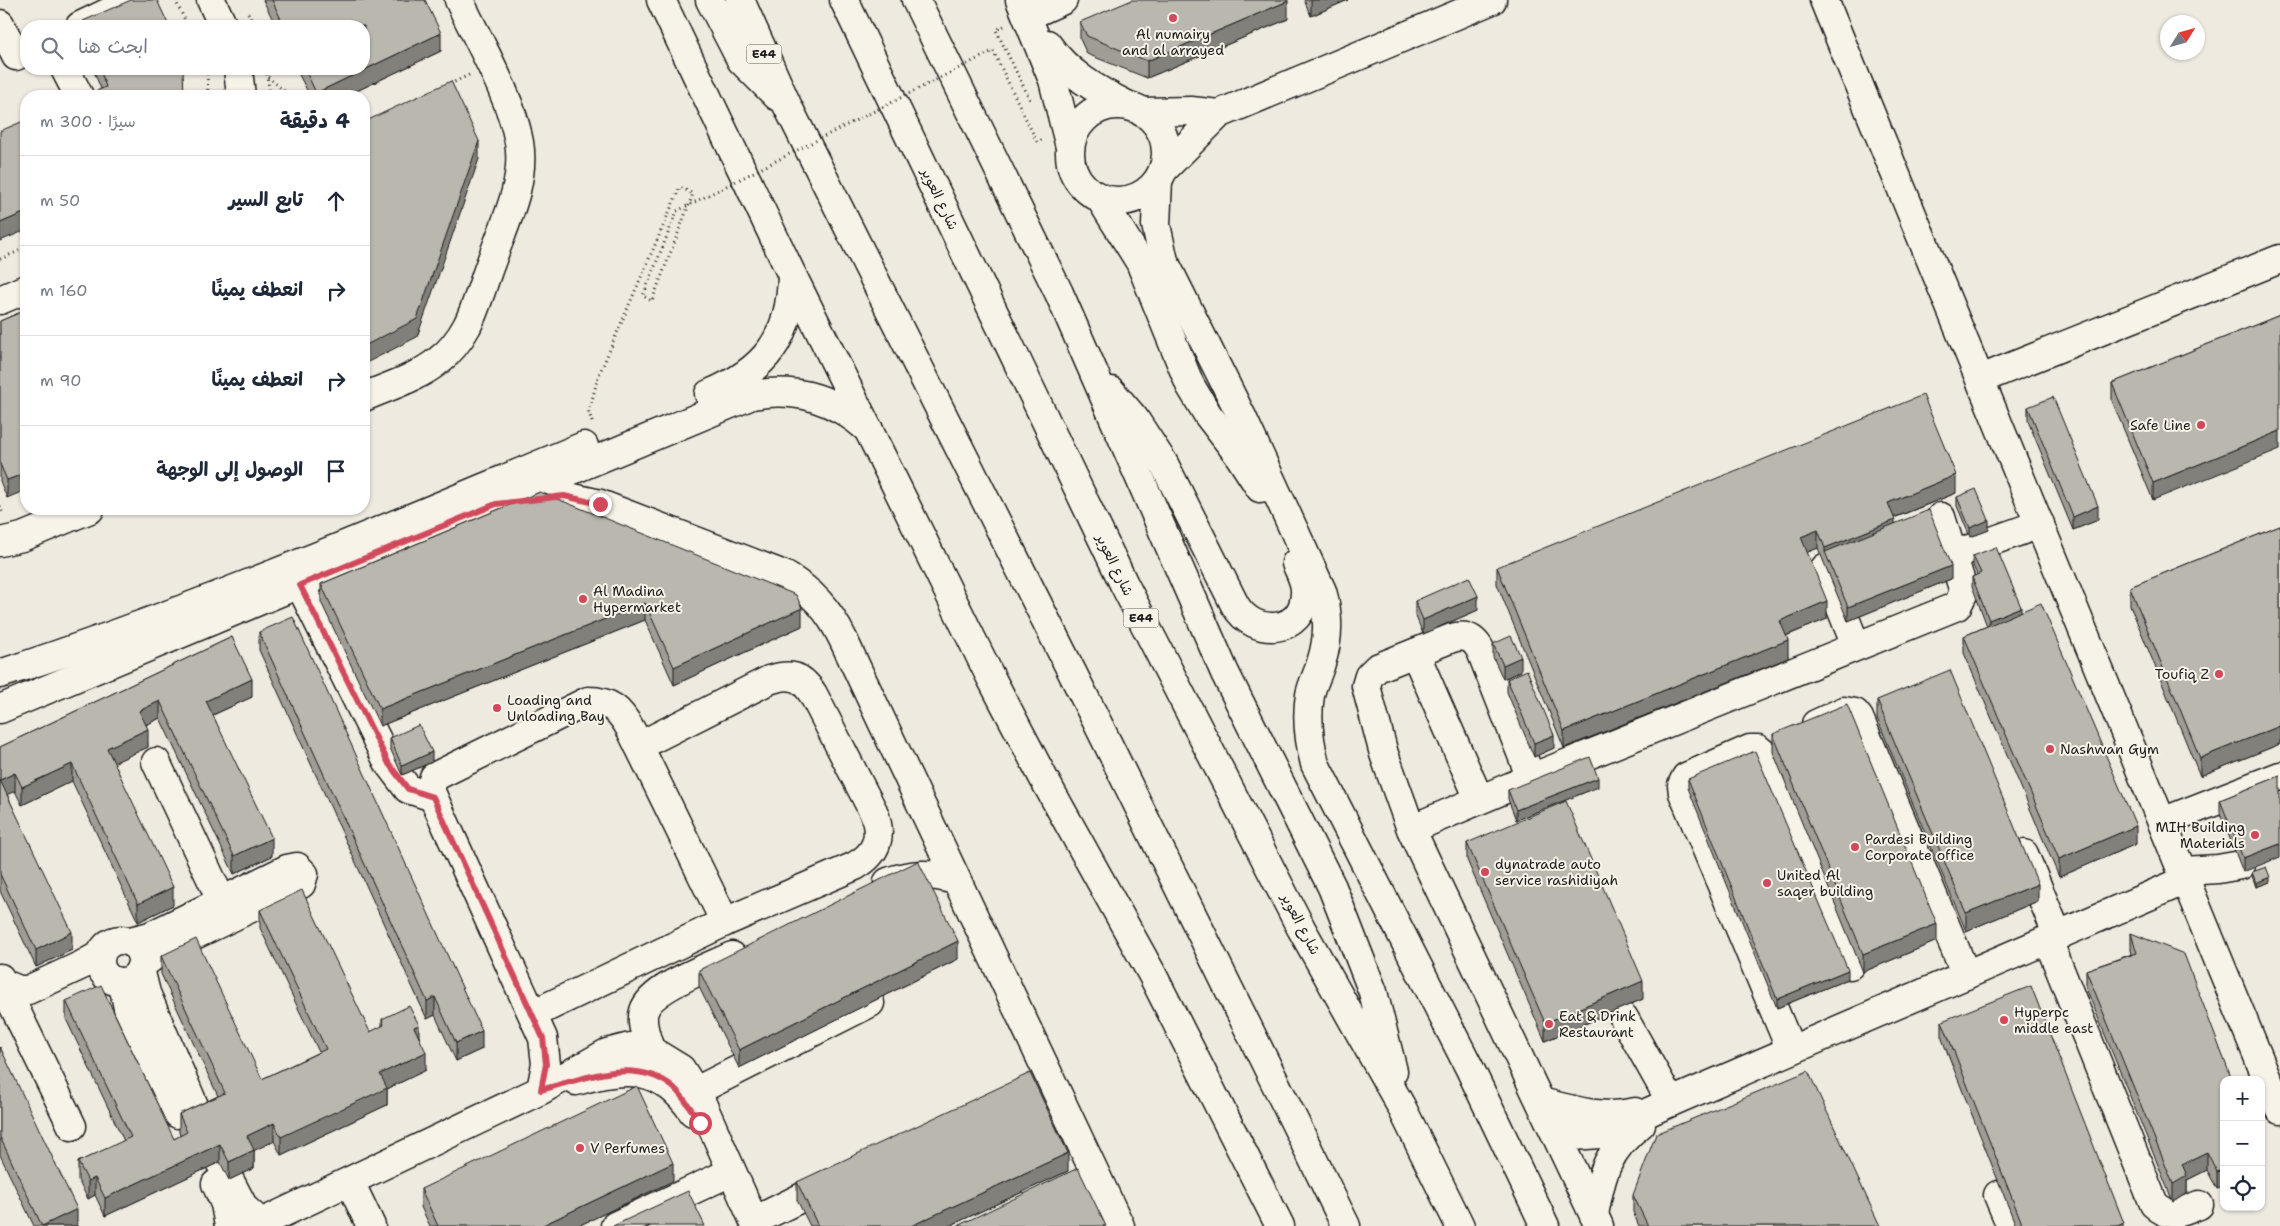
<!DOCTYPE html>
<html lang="ar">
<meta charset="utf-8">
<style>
:root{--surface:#fff;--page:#f2f2f3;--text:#1f2937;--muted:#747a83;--line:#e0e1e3}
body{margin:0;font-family:"Shantell Sans","Playpen Sans Arabic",sans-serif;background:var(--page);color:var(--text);direction:rtl}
.controls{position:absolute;right:15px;bottom:15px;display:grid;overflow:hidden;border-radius:10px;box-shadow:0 1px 4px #0004}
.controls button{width:45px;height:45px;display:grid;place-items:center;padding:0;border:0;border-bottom:1px solid var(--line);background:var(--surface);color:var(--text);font:25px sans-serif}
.compass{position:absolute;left:2160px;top:15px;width:45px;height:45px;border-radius:50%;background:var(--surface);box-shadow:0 1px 4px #0004;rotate:53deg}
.stop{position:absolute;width:15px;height:15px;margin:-11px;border:4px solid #d1495b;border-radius:50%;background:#fff}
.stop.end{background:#d1495b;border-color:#fff;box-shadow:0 1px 5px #0008}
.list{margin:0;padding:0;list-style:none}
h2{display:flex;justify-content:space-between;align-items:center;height:65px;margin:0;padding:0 20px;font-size:21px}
h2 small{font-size:16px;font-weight:400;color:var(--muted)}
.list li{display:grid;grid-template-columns:32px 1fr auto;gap:15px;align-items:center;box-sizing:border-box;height:90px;padding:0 20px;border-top:1px solid var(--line)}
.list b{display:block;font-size:19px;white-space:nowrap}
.list em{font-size:16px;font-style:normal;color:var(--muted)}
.icon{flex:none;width:28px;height:28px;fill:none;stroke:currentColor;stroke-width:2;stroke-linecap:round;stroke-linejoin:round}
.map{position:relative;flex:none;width:2280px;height:1226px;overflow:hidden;direction:ltr}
.search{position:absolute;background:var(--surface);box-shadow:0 1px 4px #0004;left:20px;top:20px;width:350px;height:55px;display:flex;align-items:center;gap:12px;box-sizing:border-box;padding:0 18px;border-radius:20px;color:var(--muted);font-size:19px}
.panel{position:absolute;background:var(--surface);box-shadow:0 1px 4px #0004;left:20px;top:90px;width:350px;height:425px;border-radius:20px;direction:rtl}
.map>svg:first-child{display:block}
</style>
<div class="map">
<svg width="2280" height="1226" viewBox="0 0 2280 1226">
<rect width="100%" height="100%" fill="#eeeae0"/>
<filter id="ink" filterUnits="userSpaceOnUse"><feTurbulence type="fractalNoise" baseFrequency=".02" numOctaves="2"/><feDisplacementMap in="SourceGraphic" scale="10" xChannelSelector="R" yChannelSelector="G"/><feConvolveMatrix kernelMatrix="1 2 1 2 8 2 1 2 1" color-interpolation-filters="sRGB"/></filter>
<g filter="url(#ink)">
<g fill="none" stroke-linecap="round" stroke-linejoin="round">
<g stroke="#1c1c1c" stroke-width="31">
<g id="minor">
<polyline points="211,0 223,26"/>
<polyline points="1020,0 1053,80 1070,147"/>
<polyline points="1824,0 2280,1110"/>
<polyline points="1027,16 1063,0"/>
<polyline points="0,24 16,56"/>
<polyline points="80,26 134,0"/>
<path d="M1047,44C1068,74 1096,90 1129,106"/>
<polyline points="65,69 79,96"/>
<polyline points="238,69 241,96"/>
<circle cx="1118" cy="153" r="48"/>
<polyline points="1142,112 1191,111 1219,114"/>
<polyline points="1163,170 1219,114 1492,0"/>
<polyline points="0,300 26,289"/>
<polyline points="1981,379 2280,259"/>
<path d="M709,394C766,370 791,337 792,275"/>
<path d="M364,397C389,386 417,378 438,361C450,352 460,339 467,326C477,306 483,283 491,262C504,225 526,183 519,142C511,96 479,43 459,0"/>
<path d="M496,504L564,496L600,504L784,575C812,591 829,610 843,639L1120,1226"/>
<polyline points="0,542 22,537 90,509"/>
<polyline points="1953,555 2040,524"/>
<polyline points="1825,568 1856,646"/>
<polyline points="300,585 389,764 408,789 433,797"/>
<polyline points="1415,653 1479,799"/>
<path d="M0,674C199,609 391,526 584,446"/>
<path d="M0,709L752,395C798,387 835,399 869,430"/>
<polyline points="1816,724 1844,711 1855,713 1859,718 1966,975"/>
<polyline points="156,762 222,902"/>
<polyline points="1531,778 1957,606 1964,592 1941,517"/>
<polyline points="2162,822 2280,776"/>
<path d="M1411,829L1531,778L1481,651C1474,638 1466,634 1452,638L1377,668L1369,676L1366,686L1384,754L1411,829L1599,1226"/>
<polyline points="2024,854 2058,936"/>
<polyline points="2182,871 2218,869 2241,865"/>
<path d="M888,882C912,873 931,873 955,880"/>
<circle cx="121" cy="961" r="21"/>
<path d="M2048,940L2154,1204C2171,1220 2180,1212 2199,1205"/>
<polyline points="130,941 150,936 287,869 297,867 304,874 301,884 159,952 142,965"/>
<polyline points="140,969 146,993 201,1122"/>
<polyline points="0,978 72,1126"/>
<polyline points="119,982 124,989 128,1008 178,1114"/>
<polyline points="2,983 19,990 28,990 82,965 100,955"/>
<path d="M533,1014L725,922L855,866C878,853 883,835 873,811L813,694C801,675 790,673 769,680L639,746"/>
<polyline points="1624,1018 1671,1102"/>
<path d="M650,1050C647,1038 640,1023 644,1011C651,987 710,967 732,956"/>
<polyline points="1791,1050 1683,793 1682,785 1686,777 1750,749 1758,749 1764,754 1850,965"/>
<path d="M576,1081C626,1066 661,1065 693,1112"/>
<path d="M541,1090L546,1064L543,1038L430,790L434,777L588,701C611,701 620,710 631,730L725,922"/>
<polyline points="696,1091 870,1003"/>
<path d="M1541,1102C1572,1110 1603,1120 1635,1112"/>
<polyline points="1558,1137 1600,1134 1671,1102 2186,880"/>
<polyline points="220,1162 244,1208 261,1223"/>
<polyline points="350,1182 371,1226"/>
<polyline points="216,1184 225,1204 229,1226"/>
<polyline points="1998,1195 2011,1226"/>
<path d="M1594,1215C1601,1175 1607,1150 1641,1124"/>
<polyline points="754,1221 831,1183"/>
<polyline points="255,1226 541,1090 607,1053 630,1047 650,1050 681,1069 700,1099 756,1226"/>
<polyline points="615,1226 731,1172"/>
</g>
</g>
<g stroke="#1c1c1c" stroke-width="31">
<polyline id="major" points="661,0 792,275 989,674 1044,779 1152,974 1280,1226"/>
</g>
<g stroke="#1c1c1c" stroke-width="31">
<g id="highway">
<polyline points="710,0 741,60 777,96"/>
<polyline points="740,0 788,107 1096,720 1346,1226"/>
<polyline points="844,0 1124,584 1301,928 1401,1106 1460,1226"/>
<polyline points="916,0 1059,293 1225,673 1332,887 1373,992 1393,1071"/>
<path d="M1158,180L1156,225L1164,261L1242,417L1322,591C1329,615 1329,639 1321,663C1318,674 1312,684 1310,695C1306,719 1309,741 1315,764L1470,1069L1545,1226"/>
<polyline points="1100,198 1140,262 1190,385 1208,415 1238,454 1260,488"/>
<path d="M1111,391L1134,418L1164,464L1235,605C1254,638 1304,634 1305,593C1306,582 1300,573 1296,563"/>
</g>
</g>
<g stroke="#1c1c1c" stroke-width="3" stroke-dasharray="1 4" stroke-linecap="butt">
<polyline points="175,0 188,26"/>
<polyline points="248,13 254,26"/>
<polyline points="1004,26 996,30 1031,102"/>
<polyline points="993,51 1037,142 1043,139"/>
<polyline points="207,69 208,96"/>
<polyline points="266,69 270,96"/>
<polyline points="268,77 290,96"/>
<polyline points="450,84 469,75"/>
<polyline points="0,259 26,248"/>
<polyline points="592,422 589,412 598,377 680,187 693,194 652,301 643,296 677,211"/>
<polyline points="0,506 3,514"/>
</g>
<use href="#minor" stroke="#f7f3e8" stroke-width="28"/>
<use href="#major" stroke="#f7f3e8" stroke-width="28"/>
<use href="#highway" stroke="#f7f3e8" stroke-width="28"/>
<polyline stroke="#1c1c1c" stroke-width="3" stroke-dasharray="1 4" stroke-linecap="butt" points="677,211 993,51"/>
</g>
<g fill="#a09d96" stroke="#1c1c1c">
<polygon points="263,0 425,0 441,51 346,96 310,96 296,69 364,69 364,26 276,26"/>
<polygon points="1304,0 1348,0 1311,16"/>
<polygon points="1288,19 1147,78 1087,54 1080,39 1080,22"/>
<polygon points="93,69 183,69 101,89"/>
<polygon points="26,310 7,498 0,481 0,321"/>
<polygon points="2280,315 2153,500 2112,401 2112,383"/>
<polygon points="2028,407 2098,520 2073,530 2028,421"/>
<polygon points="540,492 802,626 674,685 645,620 380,726 321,602 321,584"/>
<polygon points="1956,493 1894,518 1895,524 1951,579 1848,621 1818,548 1807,552 1827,619 1786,636 1788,658 1564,748 1497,584 1497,567"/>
<polygon points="1957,497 1989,530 1970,537 1957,506"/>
<polygon points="2280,526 2280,744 2200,776 2130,605 2130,587"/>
<polygon points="1973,556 2021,612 2136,844 2059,877 1964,653 1964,636 1987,626 1972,586 1972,577 1977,575 1973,565"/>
<polygon points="1415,601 1478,610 1423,634 1415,614"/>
<polygon points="259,632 482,1049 456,1061 435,1015 427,1019 259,650"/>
<polygon points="232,637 252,697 213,715 272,856 234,874 160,718 146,725 148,747 114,762 173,905 138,922 72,781 22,805 15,791 7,794 72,950 36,967 0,891 0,747"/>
<polygon points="1493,644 1521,671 1503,679 1493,657"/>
<polygon points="1507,679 1554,748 1534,757 1507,692"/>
<polygon points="1877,700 2038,901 1966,931 1877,718"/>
<polygon points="1773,734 1937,941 1863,972 1773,752"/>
<polygon points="390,738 432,762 402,775 390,748"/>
<polygon points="2280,776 2243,872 2220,813 2220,800"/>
<polygon points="1688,779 1848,979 1777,1008 1688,788"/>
<polygon points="1598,787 1516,820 1508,799 1508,790"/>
<polygon points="1467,843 1643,999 1545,1041 1467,860"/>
<polygon points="2252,872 2270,882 2256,887 2252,876"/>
<polygon points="260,910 370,1032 382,1027 382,1019 419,1036 426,1070 387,1089 387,1105 281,1155 274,1141 254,1150 254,1168 229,1180 220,1162 105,1216 95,1195 88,1199 78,1180 78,1162 124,1141 66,1019 66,1001 174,1139 180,1136 179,1132 179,1114 218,1096 161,974 161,956 262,1079 319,1052 260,928"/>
<polygon points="2131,933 2224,1080 2224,1186 2217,1189 2207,1170 2187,1180 2187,1193 2173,1202 2086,988 2086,970 2132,954 2131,950"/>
<polygon points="958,959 739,1068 699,987 699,970"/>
<polygon points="1942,1021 2124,1226 2016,1226 1942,1039"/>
<polygon points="0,1047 77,1226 34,1226 0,1155"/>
<polygon points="1068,1171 949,1226 810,1226 797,1200 797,1182"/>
<polygon points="673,1181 578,1226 430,1226 421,1207 421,1189"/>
<polygon points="1633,1195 1880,1226 1639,1226 1633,1212"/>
</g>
<g fill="#82807a" stroke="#1c1c1c">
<polygon points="1311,0 1348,0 1311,16"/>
<polygon points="1288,1 1288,19 1147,78 1147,61"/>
<polygon points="441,33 441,51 346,96 316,96 316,93"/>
<polygon points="479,141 479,159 417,337 364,364 364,346"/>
<polygon points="26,212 26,230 0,241 0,223"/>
<polygon points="2280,431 2280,449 2153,500 2153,483"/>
<polygon points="26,473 26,490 7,498 7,480"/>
<polygon points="1956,475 1956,493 1888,520 1888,503"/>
<polygon points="2098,506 2098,520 2073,530 2073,517"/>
<polygon points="1895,520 1895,538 1825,552 1825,548"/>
<polygon points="1989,520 1989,530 1970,537 1970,528"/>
<polygon points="1818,530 1818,548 1801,555 1801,537"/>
<polygon points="1951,566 1951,579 1848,621 1848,607"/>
<polygon points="1478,596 1478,610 1423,634 1423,620"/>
<polygon points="1827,601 1827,619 1780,638 1780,621"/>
<polygon points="645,603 645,620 380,726 380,709"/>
<polygon points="2021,607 2021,617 1989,629 1989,620"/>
<polygon points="802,608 802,626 674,685 674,667"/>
<polygon points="1788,640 1788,658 1564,748 1564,731"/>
<polygon points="1521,657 1521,671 1503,679 1503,665"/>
<polygon points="252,679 252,697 206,718 206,701"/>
<polygon points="160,701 160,718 139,728 139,711"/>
<polygon points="2280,726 2280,744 2200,776 2200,758"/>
<polygon points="148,729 148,747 107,766 107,748"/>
<polygon points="1554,735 1554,748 1534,757 1534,743"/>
<polygon points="432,752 432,762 402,775 402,766"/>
<polygon points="72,764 72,781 22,805 22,787"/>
<polygon points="15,773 15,791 0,798 0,780"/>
<polygon points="1598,778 1598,787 1516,820 1516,810"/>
<polygon points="2136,826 2136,844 2059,877 2059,859"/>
<polygon points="272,838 272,856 234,874 234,856"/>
<polygon points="2280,844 2280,857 2243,872 2243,858"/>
<polygon points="2270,877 2270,882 2256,887 2256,883"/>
<polygon points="2038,884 2038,901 1966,931 1966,913"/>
<polygon points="173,887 173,905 138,922 138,904"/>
<polygon points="1937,924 1937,941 1863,972 1863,954"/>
<polygon points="72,932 72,950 36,967 36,950"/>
<polygon points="958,941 958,959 739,1068 739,1050"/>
<polygon points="1848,970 1848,979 1777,1008 1777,999"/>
<polygon points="1643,981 1643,999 1545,1041 1545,1023"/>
<polygon points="435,997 435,1015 427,1019 427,1001"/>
<polygon points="419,1025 419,1043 414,1027"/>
<polygon points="482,1031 482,1049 456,1061 456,1043"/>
<polygon points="426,1052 426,1070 387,1089 387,1105 281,1155 281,1137 380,1074"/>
<polygon points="274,1123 274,1141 247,1154 247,1136"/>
<polygon points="220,1144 220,1162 105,1216 105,1198"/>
<polygon points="254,1150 254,1168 229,1180 229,1162"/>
<polygon points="2207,1152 2207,1170 2187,1180 2187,1193 2173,1202 2173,1184 2182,1164"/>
<polygon points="1068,1153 1068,1171 949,1226 911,1226"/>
<polygon points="673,1163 673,1181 578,1226 541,1226"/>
<polygon points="2224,1168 2224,1186 2217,1189 2217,1172"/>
<polygon points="95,1178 95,1195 88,1199 88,1181"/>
<polygon points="77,1209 77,1226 42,1226"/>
</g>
<g fill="#bab7af" stroke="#1c1c1c">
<polygon points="131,0 157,0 169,26 84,26 83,21"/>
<polygon points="272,0 425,0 441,33 316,93 305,69 364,69 364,26 284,26"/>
<polygon points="1132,0 1288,0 1288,1 1147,61 1087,36 1080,22"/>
<polygon points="100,69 183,69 184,96 84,96 106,87"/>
<polygon points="451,81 479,141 417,319 364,346 364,122"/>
<polygon points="26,120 26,212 0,223 0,131"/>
<polygon points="26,310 26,473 7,480 0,464 0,321"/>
<polygon points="2280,315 2280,431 2153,483 2112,383"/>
<polygon points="1923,395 1956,475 1888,503 1895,520 1825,548 1818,530 1801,537 1827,601 1780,621 1788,640 1564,731 1497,567"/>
<polygon points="2053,397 2098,506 2073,517 2028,407"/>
<polygon points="1976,489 1989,520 1970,528 1957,497"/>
<polygon points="540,492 796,595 802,608 674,667 645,603 380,709 321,584"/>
<polygon points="1929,510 1951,566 1848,607 1825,552"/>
<polygon points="2280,526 2280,726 2200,758 2130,587"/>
<polygon points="1996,547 2021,607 1989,620 1972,577 1981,573 1973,556"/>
<polygon points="1469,577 1478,596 1423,620 1415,601"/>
<polygon points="2041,603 2136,826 2059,859 1964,636"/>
<polygon points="293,617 482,1031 456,1043 435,997 427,1001 259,632"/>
<polygon points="1511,636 1521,657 1503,665 1493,644"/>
<polygon points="232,637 252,679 206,701 272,838 234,856 160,701 139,711 148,729 107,748 173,887 138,904 72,764 22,787 15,773 0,780 72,932 36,950 0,874 0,747"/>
<polygon points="1527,670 1554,735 1534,743 1507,679"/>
<polygon points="1950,670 2038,884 1966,913 1877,700"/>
<polygon points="1847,704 1937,924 1863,954 1773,734"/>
<polygon points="419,725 432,752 402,766 390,738"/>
<polygon points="1755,751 1848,970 1777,999 1688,779"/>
<polygon points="1590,757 1598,778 1516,810 1508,790"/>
<polygon points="2280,776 2280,844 2243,858 2220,800"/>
<polygon points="1566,801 1643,981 1545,1023 1467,843"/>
<polygon points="918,861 958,941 739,1050 699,970"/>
<polygon points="2266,867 2270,877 2256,883 2252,872"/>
<polygon points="302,890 370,1032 384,1025 382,1019 409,1006 419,1025 414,1027 426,1052 380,1074 387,1088 281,1137 274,1123 247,1136 254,1150 229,1162 220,1144 105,1198 95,1178 88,1181 78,1162 131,1137 66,1001 101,985 174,1139 187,1132 179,1114 225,1093 161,956 196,939 262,1079 326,1049 260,910"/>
<polygon points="2131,933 2184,954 2232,1080 2224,1080 2224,1168 2217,1172 2207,1152 2182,1164 2187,1176 2173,1184 2086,970 2137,953"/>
<polygon points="2031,986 2124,1223 2117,1226 2023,1226 1942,1021"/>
<polygon points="0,1047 77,1209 42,1226 0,1137"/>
<polygon points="1808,1071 1880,1226 1648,1226 1633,1195 1656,1134"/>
<polygon points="1030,1073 1068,1153 911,1226 818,1226 797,1182"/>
<polygon points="637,1086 673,1163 541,1226 438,1226 421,1189"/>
<polygon points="1078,1168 1106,1226 957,1226"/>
<polygon points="688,1191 705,1226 613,1226"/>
</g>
</g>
<g fill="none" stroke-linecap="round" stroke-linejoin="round" filter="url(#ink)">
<path stroke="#d1495b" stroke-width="6" d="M600,504L564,496L496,504L300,585L389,764L408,789L433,797L543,1038L546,1064L541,1090C583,1079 633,1056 672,1086C684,1096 692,1111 700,1123"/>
</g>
<g fill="#d1495b" stroke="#f7f3e8" stroke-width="2">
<circle cx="1173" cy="18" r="5"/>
<circle cx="2201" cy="425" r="5"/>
<circle cx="583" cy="599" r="5"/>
<circle cx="2219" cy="674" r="5"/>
<circle cx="497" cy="708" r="5"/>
<circle cx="2050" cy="749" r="5"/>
<circle cx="2255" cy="835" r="5"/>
<circle cx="1855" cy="847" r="5"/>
<circle cx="1485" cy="872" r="5"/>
<circle cx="1767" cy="883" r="5"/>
<circle cx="2004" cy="1020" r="5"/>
<circle cx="1549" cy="1024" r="5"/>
<circle cx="580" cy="1148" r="5"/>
</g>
<g text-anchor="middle" stroke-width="4" stroke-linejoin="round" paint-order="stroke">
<g fill="#f7f3e8" stroke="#5e5c59" stroke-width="1">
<rect x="746.5" y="44.5" width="35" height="19" rx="4"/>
<rect x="1123.5" y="608.5" width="35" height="19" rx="4"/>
</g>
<g font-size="12" font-weight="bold" fill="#1c1c1c">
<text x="764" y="58">E44</text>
<text x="1141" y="622">E44</text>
</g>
<g font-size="14" fill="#1c1c1c" stroke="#f7f3e8" text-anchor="start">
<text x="1173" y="39" text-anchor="middle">Al numairy<tspan x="1173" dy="16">and al arrayed</tspan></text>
<text x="2191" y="430" text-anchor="end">Safe Line</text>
<text x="593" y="596">Al Madina<tspan x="593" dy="16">Hypermarket</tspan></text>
<text x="2209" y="679" text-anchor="end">Toufiq Z</text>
<text x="507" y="705">Loading and<tspan x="507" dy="16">Unloading Bay</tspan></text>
<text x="2060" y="754">Nashwan Gym</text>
<text x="2245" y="832" text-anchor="end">MIH Building<tspan x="2245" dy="16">Materials</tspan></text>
<text x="1865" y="844">Pardesi Building<tspan x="1865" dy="16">Corporate office</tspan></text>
<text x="1495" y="869">dynatrade auto<tspan x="1495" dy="16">service rashidiyah</tspan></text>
<text x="1777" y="880">United Al<tspan x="1777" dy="16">saqer building</tspan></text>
<text x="2014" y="1017">Hyperpc<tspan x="2014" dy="16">middle east</tspan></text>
<text x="1559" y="1021">Eat &amp; Drink<tspan x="1559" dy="16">Restaurant</tspan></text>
<text x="590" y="1153">V Perfumes</text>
</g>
<g font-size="14" fill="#1c1c1c" stroke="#f7f3e8">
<text transform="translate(940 199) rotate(64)" y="5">شارع العوير</text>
<text transform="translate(1115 565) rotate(64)" y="5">شارع العوير</text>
<text transform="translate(1301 924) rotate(62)" y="5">شارع العوير</text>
</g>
</g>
</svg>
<div class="controls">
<button>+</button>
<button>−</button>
<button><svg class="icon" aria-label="locate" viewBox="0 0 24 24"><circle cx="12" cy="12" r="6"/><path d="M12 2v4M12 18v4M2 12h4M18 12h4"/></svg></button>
</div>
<svg class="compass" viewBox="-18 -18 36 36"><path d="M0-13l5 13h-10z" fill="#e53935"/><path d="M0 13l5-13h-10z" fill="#747a83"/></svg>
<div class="stop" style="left:700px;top:1123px"></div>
<div class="stop end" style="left:600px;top:504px"></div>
<div class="search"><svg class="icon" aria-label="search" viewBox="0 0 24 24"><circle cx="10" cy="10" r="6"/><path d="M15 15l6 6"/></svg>ابحث هنا</div>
<section class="panel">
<h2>4 دقيقة<small>سيرًا · 300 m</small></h2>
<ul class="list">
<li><svg class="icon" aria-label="ahead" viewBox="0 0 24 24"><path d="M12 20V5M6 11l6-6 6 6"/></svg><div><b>تابع السير</b></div><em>50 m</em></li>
<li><svg class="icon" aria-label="right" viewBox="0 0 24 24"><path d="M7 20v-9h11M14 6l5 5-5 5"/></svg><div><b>انعطف يمينًا</b></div><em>160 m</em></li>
<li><svg class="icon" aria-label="right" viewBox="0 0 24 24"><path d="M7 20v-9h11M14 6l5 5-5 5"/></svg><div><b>انعطف يمينًا</b></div><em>90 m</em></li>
<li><svg class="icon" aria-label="arrive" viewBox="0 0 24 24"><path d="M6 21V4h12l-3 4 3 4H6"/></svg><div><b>الوصول إلى الوجهة</b></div></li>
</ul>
</section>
</div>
